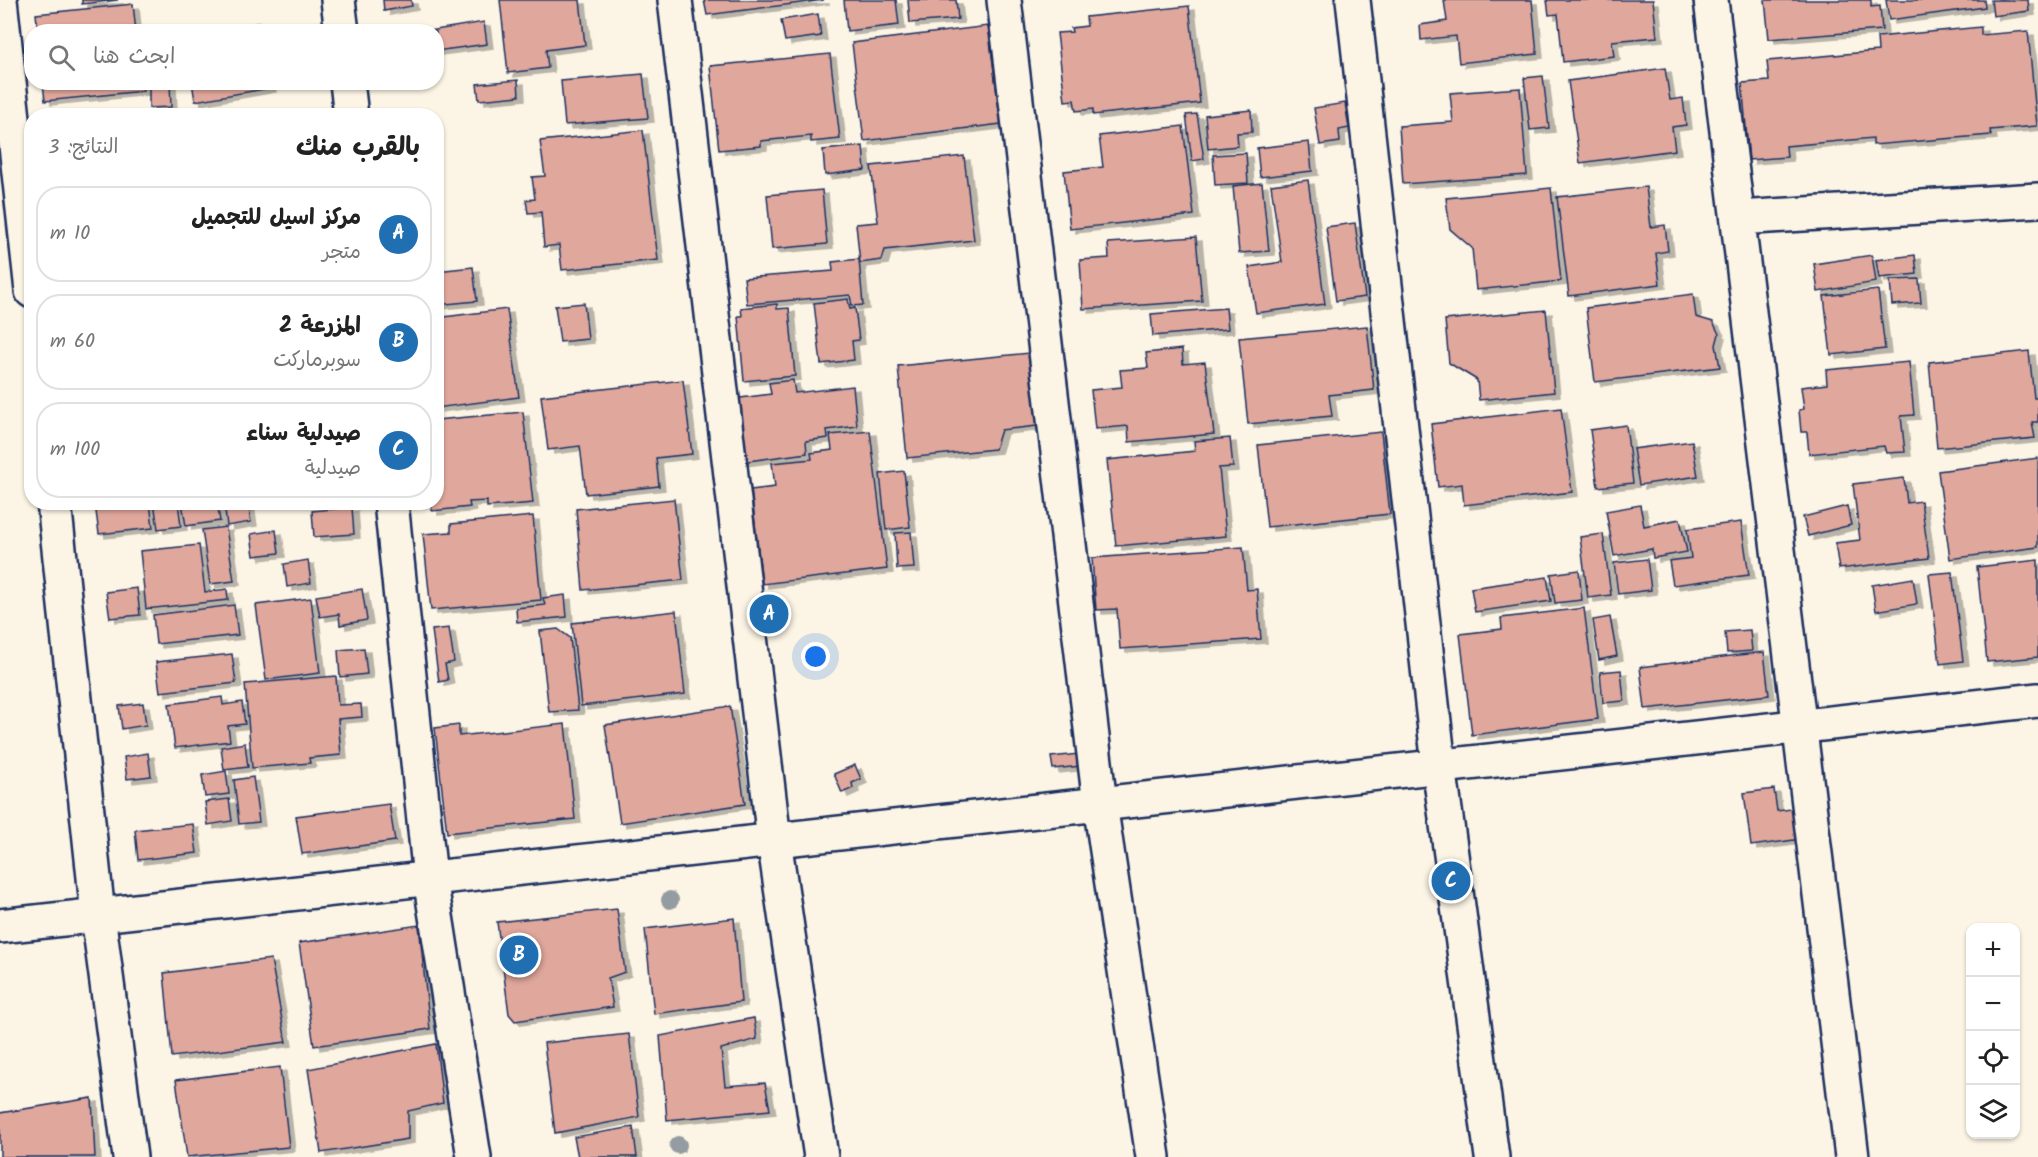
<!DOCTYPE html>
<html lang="ar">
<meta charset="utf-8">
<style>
:root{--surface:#fff;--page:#f2f2f2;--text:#222;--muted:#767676;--line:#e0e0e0;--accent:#1f6fb2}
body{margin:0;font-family:Kalam,"Playpen Sans Arabic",sans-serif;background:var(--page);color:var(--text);direction:rtl}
.controls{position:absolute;right:18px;bottom:18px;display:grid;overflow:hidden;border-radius:12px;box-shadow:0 2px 4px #0004}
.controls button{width:54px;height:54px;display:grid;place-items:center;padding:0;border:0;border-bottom:2px solid var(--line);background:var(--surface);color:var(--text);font:30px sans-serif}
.you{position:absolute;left:816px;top:657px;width:21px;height:21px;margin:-15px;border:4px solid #fff;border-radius:50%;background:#1a73e8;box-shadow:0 0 0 9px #1a73e833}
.badge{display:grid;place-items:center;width:39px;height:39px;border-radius:50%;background:var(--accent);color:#fff;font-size:20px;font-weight:700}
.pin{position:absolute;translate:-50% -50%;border:3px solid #fff;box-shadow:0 2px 6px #0006}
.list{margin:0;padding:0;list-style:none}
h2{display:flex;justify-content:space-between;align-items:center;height:78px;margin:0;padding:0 24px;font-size:26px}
h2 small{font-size:20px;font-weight:400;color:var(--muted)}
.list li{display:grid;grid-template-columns:39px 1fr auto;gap:18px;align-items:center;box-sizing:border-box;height:96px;margin:0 12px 12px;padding:0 12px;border:2px solid var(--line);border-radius:24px}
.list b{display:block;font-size:22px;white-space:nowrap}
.list p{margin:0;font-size:20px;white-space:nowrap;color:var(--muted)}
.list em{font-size:20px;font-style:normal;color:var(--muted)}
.icon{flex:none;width:33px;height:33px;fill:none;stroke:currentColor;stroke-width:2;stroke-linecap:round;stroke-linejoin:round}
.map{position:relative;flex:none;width:2038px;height:1157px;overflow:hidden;direction:ltr}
.search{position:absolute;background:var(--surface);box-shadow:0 2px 4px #0004;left:24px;top:24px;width:420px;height:66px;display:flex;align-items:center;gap:15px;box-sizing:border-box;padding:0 21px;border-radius:24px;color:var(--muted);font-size:22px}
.panel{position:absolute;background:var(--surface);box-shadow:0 2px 4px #0004;left:24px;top:108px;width:420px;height:402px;border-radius:24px;direction:rtl}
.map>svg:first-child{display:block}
</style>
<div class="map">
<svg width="2038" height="1157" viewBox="0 0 2038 1157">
<defs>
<filter id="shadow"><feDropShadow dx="6" dy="4" stdDeviation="0" flood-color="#0004"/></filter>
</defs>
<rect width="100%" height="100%" fill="#fcf5e5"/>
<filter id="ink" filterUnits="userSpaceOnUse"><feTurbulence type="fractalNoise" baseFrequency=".0167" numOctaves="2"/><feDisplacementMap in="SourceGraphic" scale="12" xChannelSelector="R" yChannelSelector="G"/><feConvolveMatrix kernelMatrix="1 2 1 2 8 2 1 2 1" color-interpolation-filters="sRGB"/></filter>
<g filter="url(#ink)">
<g fill="#e0a79c" stroke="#1b2f5e" stroke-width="1.5" filter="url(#shadow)">
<polygon points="82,0 118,0 82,4"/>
<polygon points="383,0 411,0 412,6 384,11"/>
<polygon points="500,0 580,0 585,45 546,50 548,68 508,73"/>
<polygon points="704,0 824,0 707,15"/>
<polygon points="844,0 896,0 899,25 847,31"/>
<polygon points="908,0 956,0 958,19 910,23"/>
<polygon points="1444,0 1532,0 1537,54 1459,63 1456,36 1421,40 1420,25 1447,21"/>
<polygon points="1547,0 1653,0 1657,37 1612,41 1614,56 1563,62 1558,14 1549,15"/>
<polygon points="1765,0 1871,0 1871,7 1880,6 1882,30 1769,39"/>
<polygon points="1886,0 1984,0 1985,7 1889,20"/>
<polygon points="1991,0 2028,0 2029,11 1993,16"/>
<polygon points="133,4 136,32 38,32 36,14"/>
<polygon points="1189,6 1200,103 1093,115 1093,109 1076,111 1074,100 1065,101 1057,33 1072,32 1071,28 1087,26 1086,17"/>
<polygon points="818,14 821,36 785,41 781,20"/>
<polygon points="484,22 487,44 436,51 436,32 423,32"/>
<polygon points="258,23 259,32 199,32"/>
<polygon points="988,26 1001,124 864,141 852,43"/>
<polygon points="1981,27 1981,35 2028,31 2037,126 1990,130 1991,135 1873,145 1873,138 1786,146 1787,157 1749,160 1742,83 1769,81 1767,61 1878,51 1877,37"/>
<polygon points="830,54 840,139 811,142 811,136 761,141 761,146 719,150 710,66"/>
<polygon points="1665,68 1670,100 1683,98 1686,125 1672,127 1675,150 1580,163 1568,81"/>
<polygon points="643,74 648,118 565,125 561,81"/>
<polygon points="1543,76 1549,128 1530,130 1524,78"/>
<polygon points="518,80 519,96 479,100 477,84"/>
<polygon points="43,82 142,82 143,91 45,101"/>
<polygon points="170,82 171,107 149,108 149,83"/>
<polygon points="192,82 269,82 270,88 195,101"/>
<polygon points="1520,88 1527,175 1403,184 1399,126 1453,122 1450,93"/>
<polygon points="1345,103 1349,128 1339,130 1340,142 1320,145 1314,108"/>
<polygon points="1251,110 1252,132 1237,133 1238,146 1208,149 1205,115"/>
<rect x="155" y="112" width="21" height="4"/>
<polygon points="1197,114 1204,159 1192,161 1186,115"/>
<polygon points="1183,126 1194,215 1070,229 1064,171 1103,167 1099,136"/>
<polygon points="643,130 658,260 562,270 559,245 544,247 541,212 528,213 526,200 535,199 532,177 545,176 540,141"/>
<polygon points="1309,142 1312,171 1260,177 1257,148"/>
<polygon points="863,146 865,170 825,175 823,150"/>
<polygon points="1246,153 1248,183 1215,185 1213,155"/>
<polygon points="964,156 974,240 885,250 882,260 860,263 856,224 878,222 871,166"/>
<polygon points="1308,180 1325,304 1256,313 1249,267 1282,262 1271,185"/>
<polygon points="1262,183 1269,251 1239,253 1233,186"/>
<polygon points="1646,187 1651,227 1665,225 1668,251 1656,253 1660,284 1569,296 1557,197"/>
<polygon points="1551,188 1561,281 1476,290 1472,248 1450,229 1446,198"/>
<polygon points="822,190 827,244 772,249 767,195"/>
<polygon points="1355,223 1365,297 1336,301 1326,227"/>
<polygon points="1196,237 1202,301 1083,309 1080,260 1109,258 1108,243"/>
<polygon points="1872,255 1876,282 1818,292 1814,264"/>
<polygon points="1915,255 1917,274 1879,278 1876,260"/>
<polygon points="859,259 863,305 852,306 850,295 747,304 744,278 833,271 832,262"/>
<polygon points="473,267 477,301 436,305 436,271"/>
<polygon points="1919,279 1921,303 1892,305 1890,280"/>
<polygon points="1878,290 1885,349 1831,355 1824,296"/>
<polygon points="1693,294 1696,317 1713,322 1719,334 1716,345 1720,367 1595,382 1586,308"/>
<polygon points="848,299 850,309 855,308 859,340 852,341 854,360 821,364 814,303"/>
<polygon points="584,303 588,339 560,342 555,306"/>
<polygon points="777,304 777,309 789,308 795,376 744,381 738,316 742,316 741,308"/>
<polygon points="1226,308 1228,329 1153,336 1151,314"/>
<polygon points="507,309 519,397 436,408 436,318"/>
<polygon points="1546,310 1554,392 1479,400 1477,380 1449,363 1445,320"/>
<polygon points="1367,326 1374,390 1329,395 1332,416 1248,424 1239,338"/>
<polygon points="1182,349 1183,364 1205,362 1214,434 1129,442 1128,426 1095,429 1091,390 1122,387 1120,370 1148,368 1146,353"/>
<polygon points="2029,351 2034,398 2038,398 2038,422 2032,422 2035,438 1937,448 1929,362"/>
<polygon points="1030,353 1037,426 1001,430 995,449 907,458 898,366"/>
<polygon points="1909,362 1914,415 1901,416 1905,452 1886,453 1884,446 1809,454 1807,432 1801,432 1799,410 1804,409 1801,387 1827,384 1826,370"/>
<polygon points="683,380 692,454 656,458 659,486 586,494 580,446 548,450 541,396"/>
<polygon points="793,380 795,393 853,386 857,426 827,430 828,438 806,441 807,453 741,462 733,399 771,394 769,383"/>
<polygon points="1561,408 1572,492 1464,505 1462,484 1438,487 1431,424"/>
<polygon points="523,412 533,503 487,507 487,501 469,502 470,507 432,511 431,502 436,502 436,420"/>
<polygon points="1626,425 1633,483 1598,487 1590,430"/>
<polygon points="870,431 887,569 762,584 751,490 775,487 772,463 812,459 811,453 832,450 830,435"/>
<polygon points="1381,432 1390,514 1267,527 1258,445"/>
<polygon points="1230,438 1233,467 1219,468 1226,536 1116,546 1107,460 1195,451 1194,441"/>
<polygon points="1692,441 1698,476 1639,485 1633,449"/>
<polygon points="2038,458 2038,547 1950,559 1938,471"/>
<polygon points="904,471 910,527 886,530 880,474"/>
<polygon points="1904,478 1907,503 1921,501 1929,558 1839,569 1835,543 1860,540 1853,484"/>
<polygon points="674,499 683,580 583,590 576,509"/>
<polygon points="114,502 150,502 153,528 99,534 95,504"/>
<polygon points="154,502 178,502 181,526 158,529"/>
<polygon points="217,502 220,521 186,526 182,503"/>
<polygon points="248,502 251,522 227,526 224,503"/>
<polygon points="1640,505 1644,526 1680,519 1687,552 1653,558 1652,549 1614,556 1606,511"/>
<polygon points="1847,506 1851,525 1808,536 1803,517"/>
<polygon points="352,507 354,534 314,537 312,511"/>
<polygon points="533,516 541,600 431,610 423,534 451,532 451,524"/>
<polygon points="1741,522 1749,575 1673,585 1669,561 1691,558 1687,529"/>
<polygon points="226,527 234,581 210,584 202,530"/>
<polygon points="276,530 279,553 254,556 251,534"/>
<polygon points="911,532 914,568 897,569 895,533"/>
<polygon points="1603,534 1611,595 1588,598 1580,537"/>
<polygon points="199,545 205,592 227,589 228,600 146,609 140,551"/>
<polygon points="1243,547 1247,590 1257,589 1261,639 1120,649 1117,609 1096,610 1092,558"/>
<polygon points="1647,559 1651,590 1618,594 1614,563"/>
<polygon points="308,560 311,583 287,587 284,564"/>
<polygon points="2038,560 2038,657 1987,662 1977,567"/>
<polygon points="1579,570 1582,600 1555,603 1551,574"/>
<polygon points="1952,572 1963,661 1940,664 1929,574"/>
<polygon points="1547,577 1551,601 1475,612 1471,588"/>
<polygon points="1913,578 1917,604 1876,611 1872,585"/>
<polygon points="137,588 140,615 110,618 106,592"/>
<polygon points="362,589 367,620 340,625 339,614 320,617 316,596"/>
<polygon points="565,595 567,617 517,622 516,608 545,605 543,598"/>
<polygon points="311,598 320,673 266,680 256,605"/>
<polygon points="234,605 238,635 156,644 153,615"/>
<polygon points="1584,608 1598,719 1472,735 1460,634 1502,629 1501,618"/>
<polygon points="676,611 685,694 581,706 572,623"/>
<polygon points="1610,617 1617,656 1599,660 1593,620"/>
<polygon points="449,628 454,662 445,664 448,680 439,682 432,630"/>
<polygon points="558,629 570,638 578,710 549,712 540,631"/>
<polygon points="1750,630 1752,651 1727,653 1725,632"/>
<polygon points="364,648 367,674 340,677 338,650"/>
<polygon points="1764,652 1769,695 1645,709 1640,667"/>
<polygon points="232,654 236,683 160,692 156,662"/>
<polygon points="1621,670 1624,701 1603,703 1600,672"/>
<polygon points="336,676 338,705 361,704 362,717 338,719 341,755 309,758 310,763 252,768 245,684"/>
<polygon points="222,697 223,705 242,702 245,724 228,726 230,741 175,748 169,704"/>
<polygon points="143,703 146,725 122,729 119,706"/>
<polygon points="730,706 745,804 620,823 605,725"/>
<polygon points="565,724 575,819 447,833 435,728 459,725 459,736"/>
<polygon points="245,743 248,767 224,770 221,747"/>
<polygon points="148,753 151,776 127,779 124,757"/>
<polygon points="1079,754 1081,766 1053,769 1051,757"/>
<polygon points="855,765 861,779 852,783 853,788 842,793 834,774"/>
<polygon points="226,771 229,794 205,797 202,775"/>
<polygon points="253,777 259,822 239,824 234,780"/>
<polygon points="1774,789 1777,811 1798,808 1801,839 1751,846 1744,793"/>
<polygon points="229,799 232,821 208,825 205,802"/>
<polygon points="389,804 395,841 302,854 296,816"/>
<polygon points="193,824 197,853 138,860 135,830"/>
<polygon points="617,909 625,972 608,978 613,1007 515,1021 509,1014 497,922"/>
<polygon points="734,918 741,1002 654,1014 645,929"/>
<polygon points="419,925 430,1029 314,1046 299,943"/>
<polygon points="271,959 286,1042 172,1057 164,973"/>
<polygon points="754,1018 757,1039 721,1049 725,1086 765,1083 770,1110 667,1120 660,1036"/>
<polygon points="629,1034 639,1117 555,1133 544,1043"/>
<polygon points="436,1044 443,1103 408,1111 408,1139 321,1153 308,1069"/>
<polygon points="280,1067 289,1147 187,1157 176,1080"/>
<polygon points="92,1098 95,1157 0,1157 0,1113"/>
<polygon points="633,1127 637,1157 578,1157 574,1137"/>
</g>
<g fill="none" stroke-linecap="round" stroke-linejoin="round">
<g stroke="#1b2f5e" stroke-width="38">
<g id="minor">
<polyline points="0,0 32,291"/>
<polyline points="338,0 342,32"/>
<polyline points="675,0 774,840 821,1157"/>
<polyline points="1004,0 1100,804 1153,1157"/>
<polyline points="1353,0 1439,766 1492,1157"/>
<polyline points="1711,0 1852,1157"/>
<polyline points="347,82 351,116"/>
<polyline points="1738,218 2038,200"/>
<polyline points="54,502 98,915 130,1157"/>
<polyline points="391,502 430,878 474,1157"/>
<polyline points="0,926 2038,700"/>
</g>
</g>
<use href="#minor" stroke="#fcf5e5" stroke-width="33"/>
</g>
<g fill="#949ca1">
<circle cx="670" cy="900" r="9"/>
<circle cx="678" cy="1145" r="9"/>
</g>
</g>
</svg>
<div class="controls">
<button>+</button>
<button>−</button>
<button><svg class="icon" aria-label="locate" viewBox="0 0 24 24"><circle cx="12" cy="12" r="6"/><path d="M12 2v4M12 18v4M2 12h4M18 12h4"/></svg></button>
<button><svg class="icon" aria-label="layers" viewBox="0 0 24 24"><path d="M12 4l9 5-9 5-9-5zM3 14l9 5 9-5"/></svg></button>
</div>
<div class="you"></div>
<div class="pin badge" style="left:769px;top:614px">A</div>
<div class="pin badge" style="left:519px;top:955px">B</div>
<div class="pin badge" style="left:1451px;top:881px">C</div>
<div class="search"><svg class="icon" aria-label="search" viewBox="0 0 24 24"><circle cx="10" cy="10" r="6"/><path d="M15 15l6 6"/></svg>ابحث هنا</div>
<section class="panel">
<h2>بالقرب منك<small>النتائج: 3</small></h2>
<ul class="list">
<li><span class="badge">A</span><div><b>مركز اسيل للتجميل</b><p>متجر</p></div><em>10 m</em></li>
<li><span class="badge">B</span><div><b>المزرعة 2</b><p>سوبرماركت</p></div><em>60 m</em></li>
<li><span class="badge">C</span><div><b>صيدلية سناء</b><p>صيدلية</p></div><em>100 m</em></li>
</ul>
</section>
</div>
